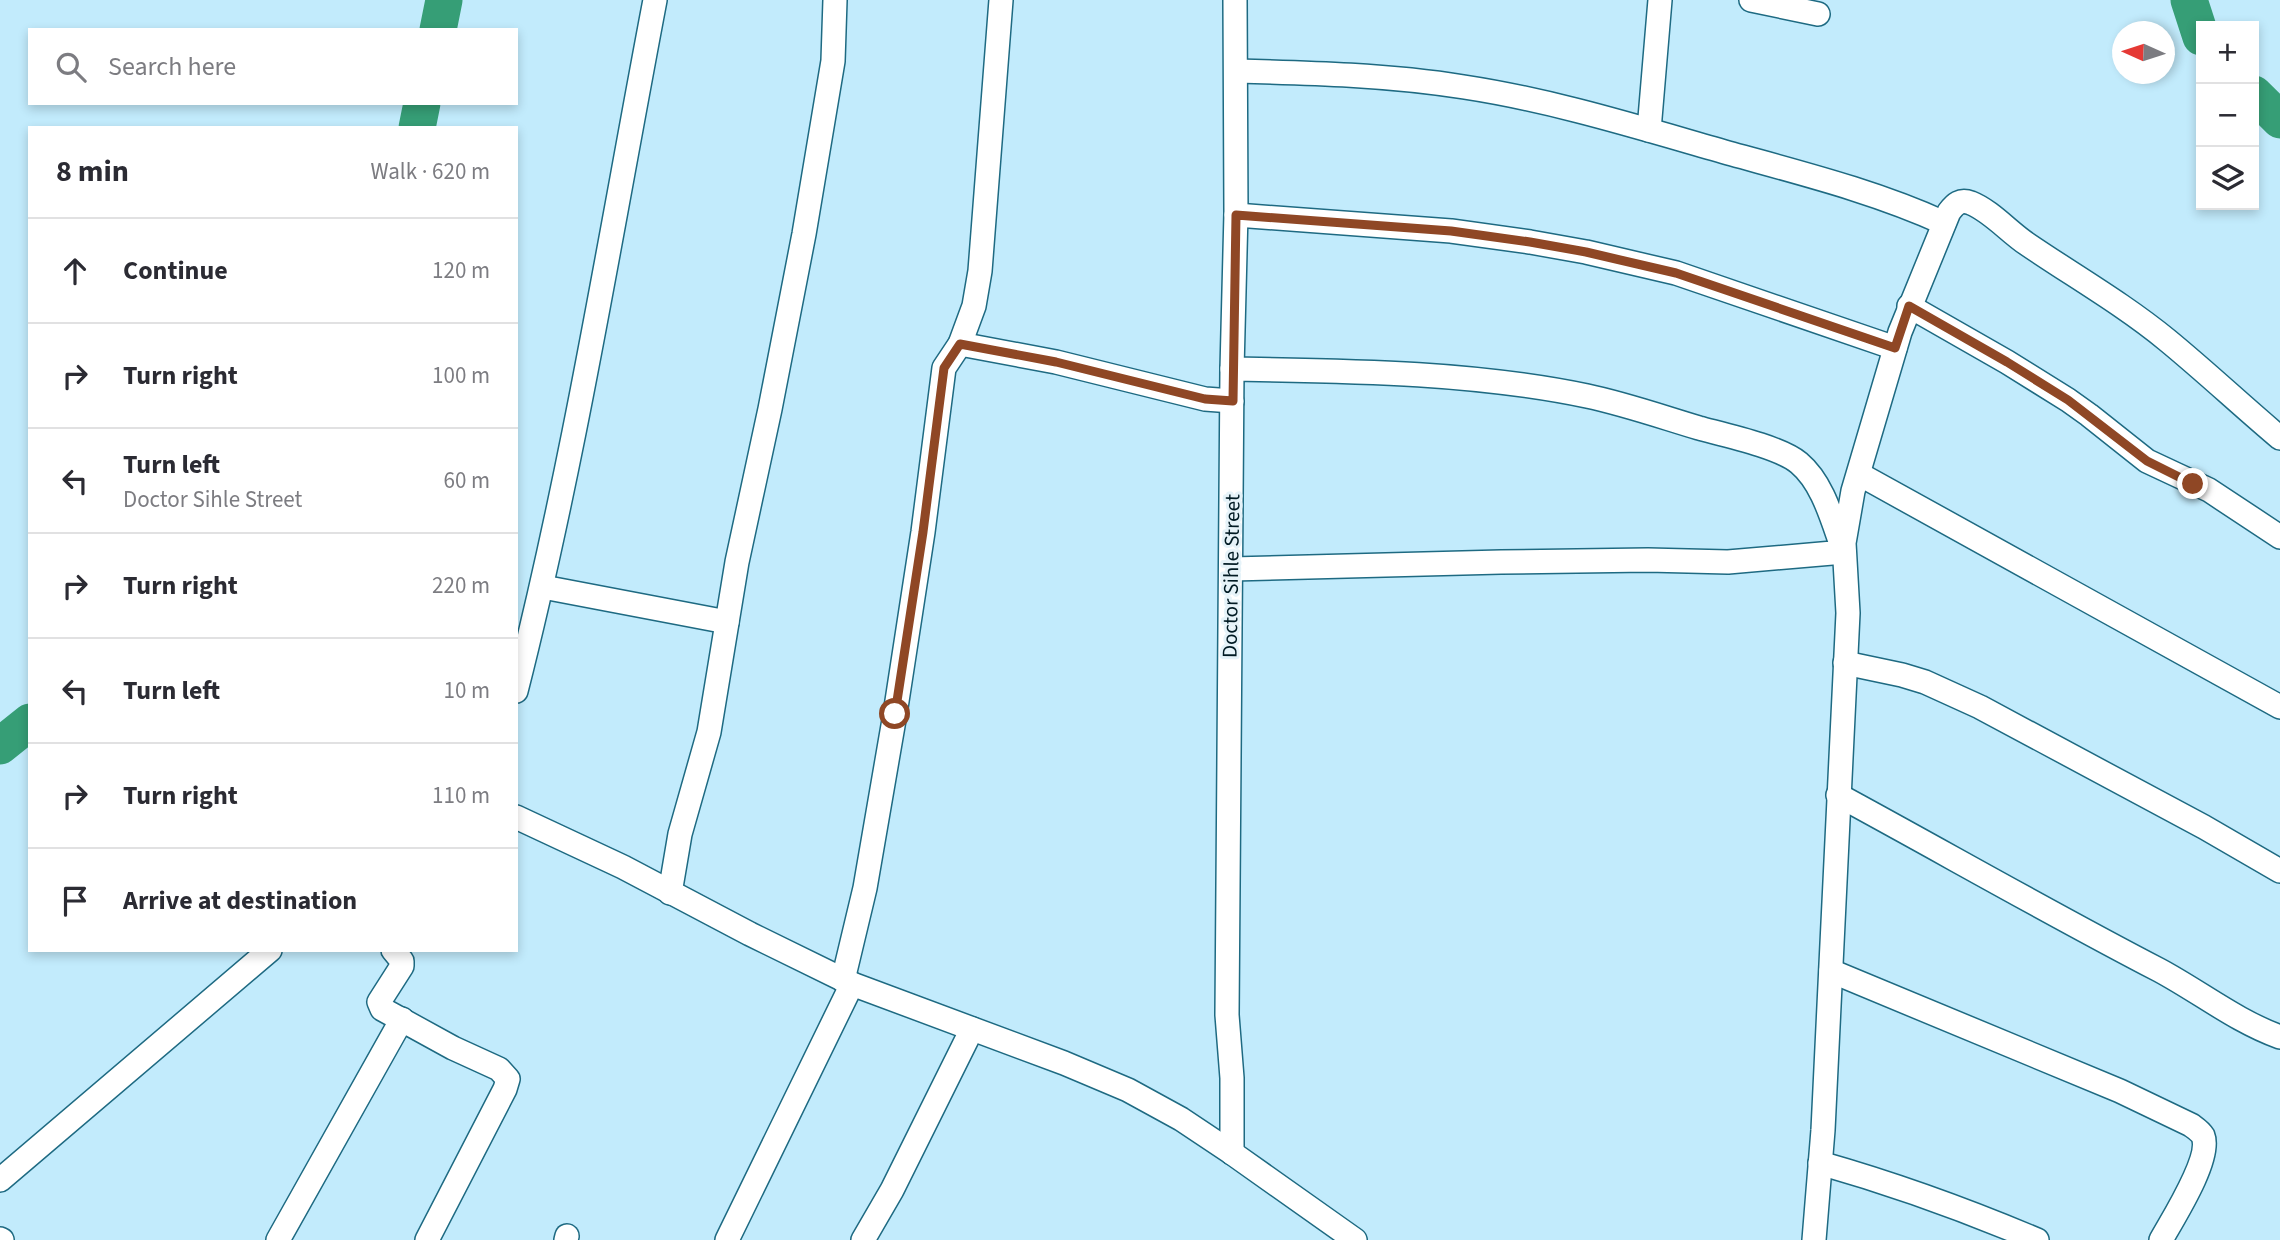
<!DOCTYPE html>
<meta charset="utf-8">
<style>
:root{--surface:#fff;--page:#f7f7f7;--text:#2b2b33;--muted:#7c7c81;--line:#e1e1e2}
body{margin:0;font-family:"Source Sans 3",sans-serif;background:var(--page);color:var(--text)}
.controls{position:absolute;right:21px;top:21px;display:grid;overflow:hidden;border-radius:0px;box-shadow:0 4px 10px #0003}
.controls button{width:63px;height:63px;display:grid;place-items:center;padding:0;border:0;border-bottom:2px solid var(--line);background:var(--surface);color:var(--text);font:35px sans-serif}
.compass{position:absolute;left:2112px;top:21px;width:63px;height:63px;border-radius:50%;background:var(--surface);box-shadow:0 4px 10px #0003;rotate:273deg}
.stop{position:absolute;width:21px;height:21px;margin:-16px;border:5px solid #8f4725;border-radius:50%;background:#fff}
.stop.end{background:#8f4725;border-color:#fff;box-shadow:0 2px 7px #0008}
.list{margin:0;padding:0;list-style:none}
h2{display:flex;justify-content:space-between;align-items:center;height:91px;margin:0;padding:0 28px;font-size:30px}
h2 small{font-size:23px;font-weight:400;color:var(--muted)}
.list li{display:grid;grid-template-columns:46px 1fr auto;gap:21px;align-items:center;box-sizing:border-box;height:105px;padding:0 28px;border-top:2px solid var(--line)}
.list b{display:block;font-size:26px;white-space:nowrap}
.list p{margin:0;font-size:23px;white-space:nowrap;color:var(--muted)}
.list em{font-size:23px;font-style:normal;color:var(--muted)}
.icon{flex:none;width:38px;height:38px;fill:none;stroke:currentColor;stroke-width:2;stroke-linecap:round;stroke-linejoin:round}
.map{position:relative;flex:none;width:2280px;height:1240px;overflow:hidden}
.search{position:absolute;background:var(--surface);box-shadow:0 4px 10px #0003;left:28px;top:28px;width:490px;height:77px;display:flex;align-items:center;gap:18px;box-sizing:border-box;padding:0 24px;border-radius:0px;color:var(--muted);font-size:26px}
.panel{position:absolute;background:var(--surface);box-shadow:0 4px 10px #0003;left:28px;top:126px;width:490px;height:826px;border-radius:0px}
.map>svg:first-child{display:block}
</style>
<div class="map">
<svg width="2280" height="1240" viewBox="0 0 2280 1240">
<rect width="100%" height="100%" fill="#c2ebfc"/>
<g fill="none" stroke-linecap="round" stroke-linejoin="round">
<g stroke="#369e76" stroke-width="37">
<polyline points="2189,0 2201,37"/>
<polyline points="438,30 444,0"/>
<polyline points="2254,94 2280,120"/>
<polyline points="417,128 422,103"/>
<polyline points="0,746 30,722"/>
</g>
<g stroke="#1e6a82" stroke-width="26">
<g id="street">
<polyline points="1751,0 1818,14"/>
<path d="M1236,71C1312,73 1389,75 1464,87C1556,101 1644,129 1732,154C1804,174 1876,192 1944,223"/>
<polyline points="1649,130 1660,0"/>
<polyline points="1236,215 1451,231 1530,242 1586,252 1676,273 1895,348"/>
<polyline points="1909,306 2007,362 2068,400 2089,415 2147,461 2209,490 2280,537"/>
<polyline points="960,344 1056,362 1205,399 1232,401"/>
<polyline points="1859,474 2280,707"/>
<path d="M1232,569L1501,562L1648,560L1728,562L1844,552C1833,523 1824,484 1799,463C1780,447 1725,435 1699,428C1662,417 1625,404 1587,396C1471,372 1351,371 1232,369"/>
<polyline points="543,587 727,622"/>
<polyline points="1845,663 1902,675 1925,682 1980,707 2204,827 2280,871"/>
<path d="M516,691C574,463 611,231 655,0"/>
<path d="M1838,795C1945,853 2051,914 2159,970C2200,992 2236,1021 2280,1037"/>
<polyline points="516,817 623,867 750,934 852,984 1064,1063 1128,1090 1181,1119 1232,1153 1355,1240"/>
<polyline points="670,893 680,834 709,732 737,562 770,409 804,234 833,61 835,0"/>
<polyline points="393,950 402,961 402,966 379,1002 382,1009 453,1048 499,1069 508,1079 505,1089 427,1240"/>
<path d="M1831,971L2120,1091L2191,1125C2195,1128 2200,1131 2203,1136C2212,1158 2172,1220 2161,1240"/>
<polyline points="843,980 865,888 895,714 923,532 944,368 960,344 974,306 980,271 1001,0"/>
<polyline points="1232,1153 1232,1078 1227,1015 1232,369 1236,213 1235,0"/>
<path d="M1820,1163C1894,1184 1966,1210 2037,1240"/>
<polyline points="0,1180 270,950"/>
<polyline points="0,1239 2,1240"/>
<polyline points="278,1240 402,1019"/>
<polyline points="566,1240 567,1236"/>
<polyline points="727,1240 852,984"/>
<polyline points="863,1240 892,1190 972,1029"/>
<path d="M1814,1240L1823,1130L1848,613L1844,543L1853,491L1900,332L1949,212C1955,204 1960,199 1971,203C1991,211 2009,232 2027,244C2074,276 2123,304 2167,340C2206,372 2242,406 2280,438"/>
</g>
</g>
<use href="#street" stroke="#fff" stroke-width="23"/>
</g>
<g fill="none" stroke-linecap="round" stroke-linejoin="round">
<polyline stroke="#8f4725" stroke-width="9" points="895,714 923,532 944,368 960,344 1056,362 1205,399 1233,401 1236,215 1451,231 1530,242 1586,252 1676,273 1895,348 1909,306 2007,362 2068,400 2147,461 2193,484"/>
</g>
<g text-anchor="middle" stroke-width="6" stroke-linejoin="round" paint-order="stroke">
<g font-size="21" fill="#001a23" stroke="#e6f3f9">
<text transform="translate(1231 576) rotate(-89)" y="7">Doctor Sihle Street</text>
</g>
</g>
</svg>
<div class="controls">
<button>+</button>
<button>−</button>
<button><svg class="icon" aria-label="layers" viewBox="0 0 24 24"><path d="M12 4l9 5-9 5-9-5zM3 14l9 5 9-5"/></svg></button>
</div>
<svg class="compass" viewBox="-18 -18 36 36"><path d="M0-13l5 13h-10z" fill="#e53935"/><path d="M0 13l5-13h-10z" fill="#7c7c81"/></svg>
<div class="stop" style="left:895px;top:714px"></div>
<div class="stop end" style="left:2193px;top:484px"></div>
<div class="search"><svg class="icon" aria-label="search" viewBox="0 0 24 24"><circle cx="10" cy="10" r="6"/><path d="M15 15l6 6"/></svg>Search here</div>
<section class="panel">
<h2>8 min<small>Walk · 620 m</small></h2>
<ul class="list">
<li><svg class="icon" aria-label="ahead" viewBox="0 0 24 24"><path d="M12 20V5M6 11l6-6 6 6"/></svg><div><b>Continue</b></div><em>120 m</em></li>
<li><svg class="icon" aria-label="right" viewBox="0 0 24 24"><path d="M7 20v-9h11M14 6l5 5-5 5"/></svg><div><b>Turn right</b></div><em>100 m</em></li>
<li><svg class="icon" aria-label="left" viewBox="0 0 24 24"><path d="M17 20v-9H6M10 6l-5 5 5 5"/></svg><div><b>Turn left</b><p>Doctor Sihle Street</p></div><em>60 m</em></li>
<li><svg class="icon" aria-label="right" viewBox="0 0 24 24"><path d="M7 20v-9h11M14 6l5 5-5 5"/></svg><div><b>Turn right</b></div><em>220 m</em></li>
<li><svg class="icon" aria-label="left" viewBox="0 0 24 24"><path d="M17 20v-9H6M10 6l-5 5 5 5"/></svg><div><b>Turn left</b></div><em>10 m</em></li>
<li><svg class="icon" aria-label="right" viewBox="0 0 24 24"><path d="M7 20v-9h11M14 6l5 5-5 5"/></svg><div><b>Turn right</b></div><em>110 m</em></li>
<li><svg class="icon" aria-label="arrive" viewBox="0 0 24 24"><path d="M6 21V4h12l-3 4 3 4H6"/></svg><div><b>Arrive at destination</b></div></li>
</ul>
</section>
</div>
